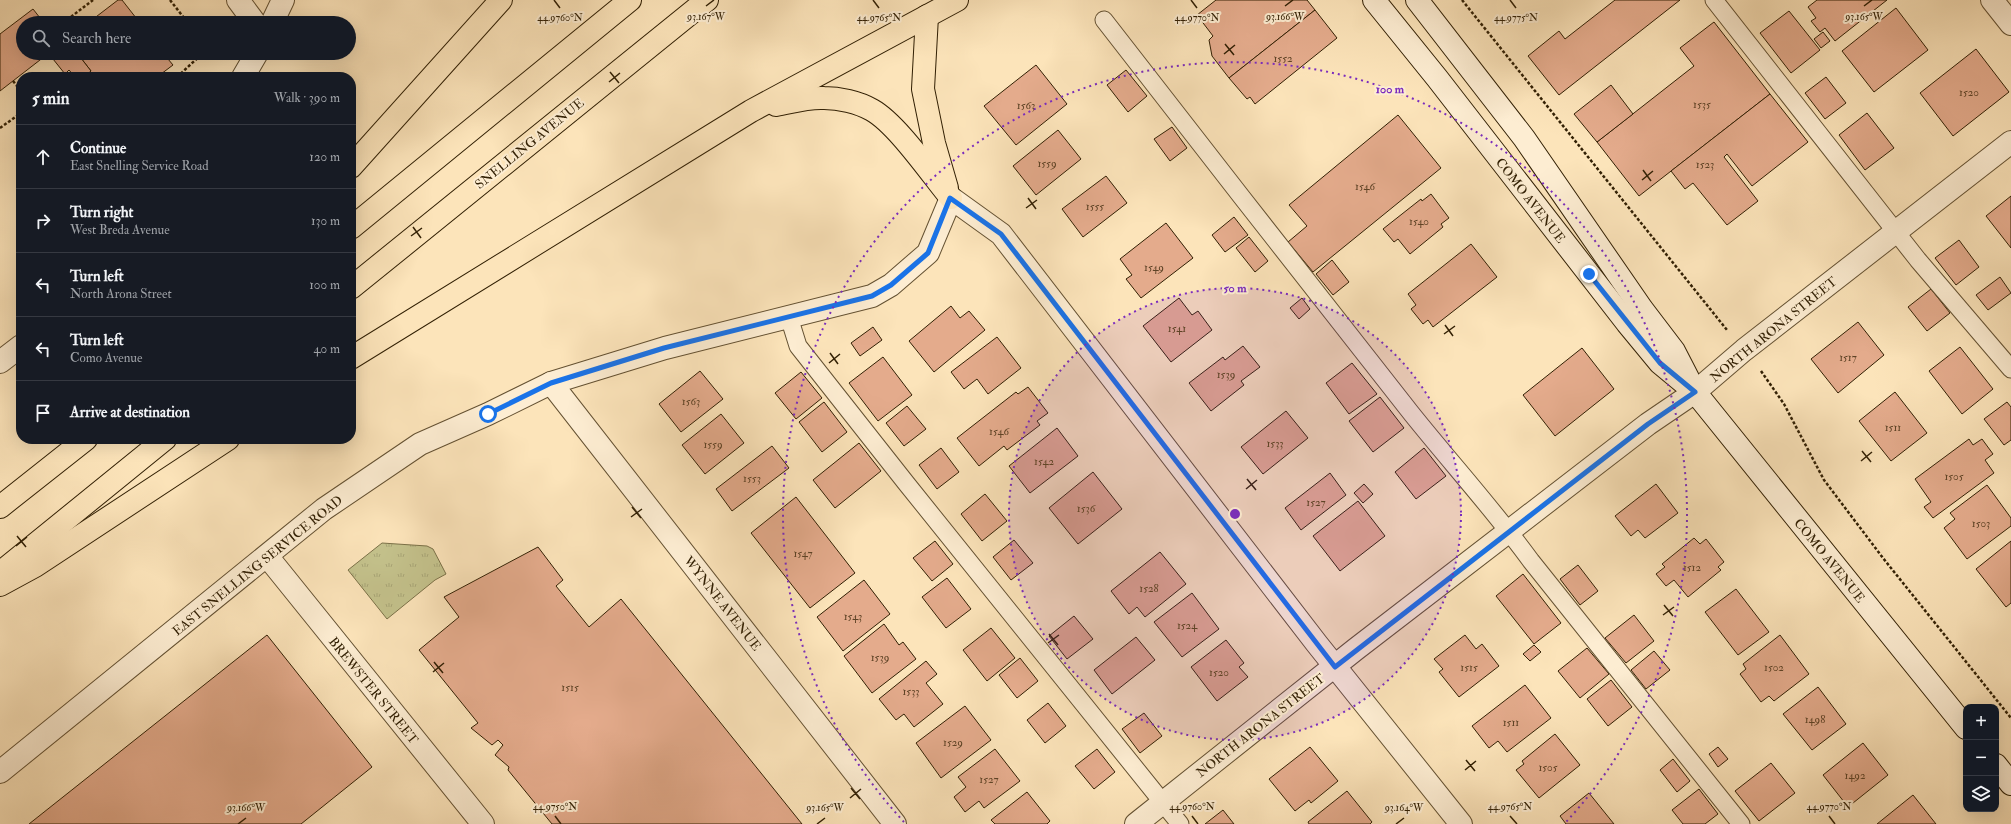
<!DOCTYPE html>
<meta charset="utf-8">
<style>
:root{--surface:#171b24;--page:#20242c;--text:#f1f3f6;--muted:#9ea1a6;--line:#363941}
body{margin:0;font-family:"IM FELL Double Pica",serif;background:var(--page);color:var(--text)}
.controls{position:absolute;right:12px;bottom:12px;display:grid;overflow:hidden;border-radius:8px;box-shadow:0 4px 16px #0002}
.controls button{width:36px;height:36px;display:grid;place-items:center;padding:0;border:0;border-bottom:1px solid var(--line);background:var(--surface);color:var(--text);font:20px sans-serif}
.stop{position:absolute;width:12px;height:12px;margin:-9px;border:3px solid #1a73e8;border-radius:50%;background:#fff}
.stop.end{background:#1a73e8;border-color:#fff;box-shadow:0 1px 4px #0008}
.list{margin:0;padding:0;list-style:none}
h2{display:flex;justify-content:space-between;align-items:center;height:52px;margin:0;padding:0 16px;font-size:17px}
h2 small{font-size:13px;font-weight:400;color:var(--muted)}
.list li{display:grid;grid-template-columns:26px 1fr auto;gap:12px;align-items:center;box-sizing:border-box;height:64px;padding:0 16px;border-top:1px solid var(--line)}
.list b{display:block;font-size:15px;white-space:nowrap}
.list p{margin:0;font-size:13px;white-space:nowrap;color:var(--muted)}
.list em{font-size:13px;font-style:normal;color:var(--muted)}
.icon{flex:none;width:22px;height:22px;fill:none;stroke:currentColor;stroke-width:2;stroke-linecap:round;stroke-linejoin:round}
.map{position:relative;flex:none;width:2011px;height:824px;overflow:hidden}
.search{position:absolute;background:var(--surface);box-shadow:0 4px 16px #0002;left:16px;top:16px;width:340px;height:44px;display:flex;align-items:center;gap:10px;box-sizing:border-box;padding:0 14px;border-radius:22px;color:var(--muted);font-size:15px}
.panel{position:absolute;background:var(--surface);box-shadow:0 4px 16px #0002;left:16px;top:72px;width:340px;height:372px;border-radius:16px}
.map>svg:first-child{display:block}
</style>
<div class="map">
<svg width="2011" height="824" viewBox="0 0 2011 824">
<defs>
<pattern id="grass-tufts" width="24" height="20" patternUnits="userSpaceOnUse"><rect width="24" height="20" fill="#c4c28c"/><path d="M3 7l-1-3M5 7V3M7 7l1-3M15 17l-1-3M17 17v-4M19 17l1-3" fill="none" stroke="#a9a677"/></pattern>
</defs>
<rect width="100%" height="100%" fill="#fce4ba"/>
<filter id="stains"><feTurbulence type="fractalNoise" baseFrequency=".005" numOctaves="4"/><feColorMatrix values="0 0 0 0 .2 0 0 0 0 .09 0 0 0 0 .02 0 0 0 .5 -.17"/></filter>
<radialGradient id="worn" r=".72"><stop offset=".6" stop-color="#630" stop-opacity="0"/><stop offset="1" stop-color="#630" stop-opacity=".3"/></radialGradient>
<polygon fill="url(#grass-tufts)" stroke="#7b7148" points="382,543 427,546 433,549 446,574 435,580 387,619 348,570"/>
<g fill="#e4ab8c" stroke="#322004">
<polygon points="118,0 122,0 140,23 88,23"/>
<polygon points="1216,0 1307,0 1315,10 1229,78 1212,56 1209,40 1213,36 1197,15"/>
<polygon points="1615,0 1680,0 1559,95 1528,56 1559,31 1565,39"/>
<polygon points="1817,0 1887,0 1835,41 1825,28 1820,32 1811,21 1816,18 1808,7"/>
<polygon points="1896,8 1928,50 1874,92 1842,51"/>
<polygon points="33,9 44,23 23,23 23,53 49,53 0,91 0,34"/>
<polygon points="1315,10 1337,38 1255,104 1250,97 1247,99 1229,78"/>
<polygon points="1789,11 1820,50 1791,73 1760,33"/>
<polygon points="1714,22 1770,94 1639,196 1597,142 1694,66 1680,48"/>
<polygon points="1823,32 1830,41 1821,48 1814,39"/>
<polygon points="1976,49 2009,92 1953,136 1920,93"/>
<polygon points="77,53 163,53 173,65 157,77 84,77 91,71"/>
<polygon points="77,53 91,71 84,77 75,77 69,70 65,74 49,54"/>
<polygon points="1036,65 1067,104 1016,145 984,106"/>
<polygon points="1126,70 1147,96 1128,112 1107,85"/>
<polygon points="1826,77 1846,103 1825,119 1805,93"/>
<polygon points="1611,85 1633,114 1597,142 1574,114"/>
<polygon points="1770,94 1808,142 1752,186 1727,154 1724,157 1758,201 1727,225 1693,183 1685,189 1671,171"/>
<polygon points="1867,113 1894,148 1865,170 1839,135"/>
<polygon points="1398,115 1441,168 1313,272 1288,242 1307,226 1289,205"/>
<polygon points="1172,127 1187,148 1170,161 1154,139"/>
<polygon points="1058,130 1081,159 1036,195 1013,166"/>
<polygon points="1106,176 1127,203 1083,237 1062,209"/>
<polygon points="1431,194 1449,218 1441,224 1443,227 1410,254 1398,239 1394,242 1383,229 1421,199 1422,201"/>
<polygon points="2011,196 2011,248 1986,216"/>
<polygon points="1234,217 1248,235 1225,252 1212,235"/>
<polygon points="1166,223 1193,258 1141,298 1126,279 1132,275 1120,259"/>
<polygon points="1249,237 1268,261 1255,272 1236,248"/>
<polygon points="1959,240 1979,267 1956,285 1935,258"/>
<polygon points="1471,244 1497,277 1433,327 1428,320 1423,324 1411,309 1416,305 1408,294"/>
<polygon points="1332,260 1349,282 1333,295 1316,274"/>
<polygon points="2000,277 2011,293 1988,310 1976,295"/>
<polygon points="1931,289 1950,313 1927,331 1908,307"/>
<polygon points="1179,298 1192,315 1198,311 1212,330 1171,362 1143,326"/>
<polygon points="1302,298 1310,309 1299,319 1290,308"/>
<polygon points="951,306 960,318 969,311 985,330 934,372 909,341"/>
<polygon points="1858,322 1884,355 1838,393 1811,359"/>
<polygon points="873,327 882,340 860,356 851,343"/>
<polygon points="997,337 1021,368 988,394 977,379 964,389 951,372"/>
<polygon points="1243,346 1260,367 1241,381 1244,385 1211,411 1189,383 1223,357 1225,360"/>
<polygon points="1960,347 1993,389 1962,414 1929,371"/>
<polygon points="1582,348 1614,389 1555,436 1523,395"/>
<polygon points="883,357 912,395 878,421 849,383"/>
<polygon points="1352,363 1377,394 1349,414 1326,383"/>
<polygon points="700,371 723,399 681,432 659,404"/>
<polygon points="801,372 822,398 796,419 775,393"/>
<polygon points="1028,387 1048,413 1037,421 1040,425 1007,450 1004,446 979,466 957,438 1016,392 1018,394"/>
<polygon points="1895,392 1927,433 1891,461 1859,421"/>
<polygon points="1380,397 1404,428 1373,452 1349,421"/>
<polygon points="824,402 847,432 822,452 799,422"/>
<polygon points="2007,402 2011,407 2011,440 2004,445 1984,419"/>
<polygon points="907,406 926,429 904,446 886,423"/>
<polygon points="1286,411 1308,438 1263,474 1241,447"/>
<polygon points="721,414 744,443 705,474 682,445"/>
<polygon points="1057,428 1078,456 1030,493 1009,466"/>
<polygon points="1969,439 1973,445 1982,439 1993,454 1985,460 1994,473 1933,518 1924,507 1931,502 1915,479"/>
<polygon points="859,443 881,471 835,508 813,480"/>
<polygon points="772,446 789,468 732,511 716,489"/>
<polygon points="941,448 959,472 937,489 919,465"/>
<polygon points="1424,448 1446,476 1416,499 1395,472"/>
<polygon points="1093,472 1122,509 1078,544 1049,508"/>
<polygon points="1330,473 1346,495 1301,530 1285,508"/>
<polygon points="1364,484 1373,494 1363,503 1354,493"/>
<polygon points="1656,484 1678,513 1645,538 1638,530 1631,536 1615,516"/>
<polygon points="1987,485 2011,518 2011,526 1967,559 1944,528 1955,519 1950,513"/>
<polygon points="985,494 1007,521 982,541 961,514"/>
<polygon points="796,497 855,573 810,608 751,533"/>
<polygon points="1358,501 1385,536 1340,571 1313,536"/>
<polygon points="1694,538 1700,544 1706,539 1724,562 1718,567 1721,570 1688,597 1674,580 1666,586 1656,574 1665,567 1662,564"/>
<polygon points="1014,540 1033,563 1011,580 993,557"/>
<polygon points="935,541 953,564 932,581 913,558"/>
<polygon points="2011,541 2011,603 2006,607 1976,569"/>
<polygon points="538,547 563,580 556,586 589,627 621,599 802,824 552,824 508,770 509,767 495,755 503,745 498,740 492,745 471,728 478,723 419,650 459,617 444,597"/>
<polygon points="1160,552 1186,584 1145,617 1137,607 1129,614 1111,591"/>
<polygon points="1578,565 1598,591 1580,605 1560,579"/>
<polygon points="1523,574 1561,623 1534,644 1496,596"/>
<polygon points="947,578 971,609 946,628 922,597"/>
<polygon points="864,580 890,614 843,651 817,617"/>
<polygon points="1736,589 1769,632 1738,655 1705,612"/>
<polygon points="1192,593 1219,629 1182,657 1154,622"/>
<polygon points="1634,615 1654,641 1626,663 1605,638"/>
<polygon points="1074,616 1093,639 1067,659 1049,636"/>
<polygon points="884,624 899,645 903,642 916,659 872,693 844,656"/>
<polygon points="991,628 1015,658 987,681 963,650"/>
<polygon points="267,635 372,767 301,824 29,824"/>
<polygon points="1465,635 1476,649 1482,644 1499,666 1459,697 1439,672 1443,669 1434,659"/>
<polygon points="1780,635 1809,674 1774,701 1769,696 1761,702 1740,674 1746,669 1743,664"/>
<polygon points="1136,637 1155,660 1112,694 1094,670"/>
<polygon points="1226,640 1244,663 1239,667 1248,677 1217,701 1191,667"/>
<polygon points="1534,645 1541,652 1530,661 1523,654"/>
<polygon points="1587,648 1609,674 1580,698 1558,671"/>
<polygon points="1654,651 1670,670 1646,689 1631,670"/>
<polygon points="1020,658 1038,681 1017,698 999,675"/>
<polygon points="926,661 937,674 926,683 943,704 914,727 904,714 896,720 879,699"/>
<polygon points="1611,680 1632,707 1608,726 1587,699"/>
<polygon points="1525,685 1551,718 1507,752 1498,741 1489,748 1472,726"/>
<polygon points="1818,687 1846,724 1812,750 1783,714"/>
<polygon points="1048,703 1066,726 1045,743 1027,720"/>
<polygon points="965,706 991,740 941,778 916,743"/>
<polygon points="1144,713 1162,736 1140,753 1122,729"/>
<polygon points="1555,734 1580,765 1539,798 1516,770 1524,764 1522,761"/>
<polygon points="1863,743 1888,775 1848,807 1823,775"/>
<polygon points="1310,747 1338,781 1311,803 1309,800 1295,811 1269,779"/>
<polygon points="1718,747 1728,759 1718,767 1709,754"/>
<polygon points="995,749 1020,781 984,808 979,801 965,812 954,797 966,787 958,777"/>
<polygon points="1097,749 1115,772 1094,789 1075,766"/>
<polygon points="1673,759 1690,781 1677,792 1660,770"/>
<polygon points="1771,763 1795,793 1759,821 1735,791"/>
<polygon points="1699,789 1718,814 1705,824 1683,824 1672,810"/>
<polygon points="1347,791 1372,822 1370,824 1309,824 1308,822"/>
<polygon points="1027,792 1050,821 1047,824 995,824 991,820"/>
<polygon points="1589,793 1614,824 1566,824 1560,816"/>
<polygon points="1913,795 1936,824 1877,824"/>
<polygon points="1223,810 1234,824 1205,824"/>
</g>
<g fill="none" stroke-linecap="round" stroke-linejoin="round">
<g stroke="#645132" stroke-width="19">
<g id="service">
<polyline points="1714,0 1918,260 2011,369"/>
<path d="M1104,20C1206,151 1308,283 1411,413C1451,463 1494,510 1531,561L1741,824"/>
<polyline points="789,317 798,346 906,483 1180,824"/>
</g>
</g>
<g stroke="#645132" stroke-width="24">
<g id="minor">
<polyline points="238,0 255,23"/>
<polyline points="1992,0 2011,24"/>
<polyline points="272,23 283,0"/>
<polyline points="243,77 257,53"/>
<polyline points="0,362 21,346"/>
<polyline points="551,383 895,824"/>
<polyline points="267,556 483,824"/>
<polyline points="0,772 324,509 420,444 488,414 551,383 665,348 872,296 891,285 928,253 951,198 1001,234 1317,644 1461,824"/>
<polyline points="1136,824 1356,649 1648,424 1695,392 1744,350 2011,142"/>
</g>
</g>
<g stroke="#322004" stroke-width="24">
<g id="secondary">
<polyline points="1374,0 1437,78 1627,323 1660,363 1695,392 1966,728"/>
<polyline points="1417,0 1524,138 1642,309 1674,351 1691,384"/>
<polyline points="1996,765 2011,784"/>
</g>
</g>
<g stroke="#322004" stroke-width="24">
<g id="primary">
<polyline points="927,16 923,89 934,143 947,188"/>
<path d="M776,105C792,102 808,97 824,98C839,98 858,102 872,110C897,124 931,174 951,198"/>
<polyline points="351,167 501,0"/>
<polyline points="351,228 630,0"/>
<polyline points="351,288 707,0"/>
<polyline points="351,358 751,111 957,0"/>
<polyline points="0,507 86,439"/>
<polyline points="0,573 165,439"/>
<polyline points="0,585 35,566 228,439"/>
</g>
</g>
<g stroke="#322004" stroke-width="2.5" stroke-dasharray="3 2" stroke-linecap="butt">
<polyline points="170,0 188,23"/>
<polyline points="1462,0 1727,330"/>
<polyline points="63,23 93,0"/>
<polyline points="68,77 72,74"/>
<polyline points="177,77 203,53"/>
<polyline points="13,81 21,91"/>
<polyline points="0,128 21,113"/>
<polyline points="1761,371 1784,404 1824,480 1883,558 2011,718"/>
</g>
<use href="#service" stroke="#fdedd2" stroke-width="17"/>
<use href="#minor" stroke="#fdedd2" stroke-width="22"/>
<use href="#secondary" stroke="#fdedd2" stroke-width="22"/>
<use href="#primary" stroke="#fce4ba" stroke-width="22"/>
</g>
<g fill="none" stroke-linecap="round" stroke-linejoin="round">
<polyline stroke="#1a73e8" stroke-width="5" points="488,414 551,383 664,348 872,296 891,285 928,253 950,198 1001,234 1335,667 1648,424 1695,392 1660,363 1589,274"/>
</g>
<path fill="none" stroke="#322004" stroke-width="1.5" d="M554,0L560,8M873,0L879,8M1191,0L1197,8M1510,0L1516,8M706,6L714,0M1285,6L1293,0M1864,6L1872,0M1225,44L1234,55M1224,54L1235,45M610,72L619,83M609,82L620,73M1643,170L1651,181M1642,180L1653,171M1028,198L1036,209M1026,208L1037,200M413,227L421,238M411,236L422,228M1445,325L1453,336M1444,334L1455,326M830,353L838,364M829,363L840,354M1862,451L1871,462M1861,461L1872,452M1247,479L1256,490M1246,489L1257,480M632,507L641,518M631,517L642,509M17,536L26,547M16,546L27,537M1664,605L1673,616M1663,615L1674,607M1049,634L1058,645M1048,643L1059,635M434,662L443,673M433,672L444,663M1466,760L1475,771M1465,770L1476,761M851,788L860,799M850,798L861,789M555,816L561,824M1192,816L1198,824M1510,816L1517,824M1829,816L1835,824M238,824L246,818M817,824L825,818M1396,824L1404,818"/>
<circle cx="1235" cy="514" r="226" fill="#7b2cbf" fill-opacity=".12"/>
<g fill="none" stroke="#7b2cbf" stroke-width="2" stroke-dasharray="2 4">
<circle cx="1235" cy="514" r="226"/>
<path d="M904 822A452 452 0 1 1 1566 822"/>
</g>
<g text-anchor="middle" stroke-width="4" stroke-linejoin="round" paint-order="stroke">
<g font-size="11" fill="#5e4326">
<text x="1283" y="62">1552</text>
<text x="1969" y="96">1520</text>
<text x="1702" y="108">1535</text>
<text x="1026" y="109">1563</text>
<text x="1047" y="167">1559</text>
<text x="1705" y="168">1523</text>
<text x="1365" y="190">1546</text>
<text x="1095" y="210">1555</text>
<text x="1419" y="225">1540</text>
<text x="1154" y="271">1549</text>
<text x="1177" y="332">1541</text>
<text x="1848" y="361">1517</text>
<text x="1226" y="378">1539</text>
<text x="691" y="405">1563</text>
<text x="1893" y="431">1511</text>
<text x="999" y="435">1546</text>
<text x="1275" y="447">1533</text>
<text x="713" y="448">1559</text>
<text x="1044" y="465">1542</text>
<text x="1954" y="480">1505</text>
<text x="752" y="482">1553</text>
<text x="1316" y="506">1527</text>
<text x="1086" y="512">1536</text>
<text x="1981" y="527">1503</text>
<text x="803" y="557">1547</text>
<text x="1692" y="571">1512</text>
<text x="1149" y="592">1528</text>
<text x="853" y="620">1543</text>
<text x="1187" y="629">1524</text>
<text x="880" y="661">1539</text>
<text x="1469" y="671">1515</text>
<text x="1774" y="671">1502</text>
<text x="1219" y="676">1520</text>
<text x="570" y="691">1515</text>
<text x="911" y="695">1533</text>
<text x="1815" y="723">1498</text>
<text x="1511" y="726">1511</text>
<text x="953" y="746">1529</text>
<text x="1548" y="771">1505</text>
<text x="1855" y="779">1492</text>
<text x="989" y="783">1527</text>
</g>
<g font-size="13" fill="#322004" stroke="#fdedd2">
<text transform="translate(529 143) rotate(-39)" y="5">SNELLING AVENUE</text>
<text transform="translate(1531 200) rotate(52)" y="5">COMO AVENUE</text>
<text transform="translate(1773 329) rotate(-39)" y="5">NORTH ARONA STREET</text>
<text transform="translate(1830 560) rotate(51)" y="5">COMO AVENUE</text>
<text transform="translate(257 565) rotate(-39)" y="5">EAST SNELLING SERVICE ROAD</text>
<text transform="translate(723 603) rotate(52)" y="5">WYNNE AVENUE</text>
<text transform="translate(374 690) rotate(51)" y="5">BREWSTER STREET</text>
<text transform="translate(1260 725) rotate(-38)" y="5">NORTH ARONA STREET</text>
</g>
</g>
<g font-size="10" text-anchor="middle" fill="#322004" stroke="#fdedd2" stroke-width="4" stroke-linejoin="round" paint-order="stroke">
<text x="706" y="20">93.167°W</text>
<text x="1285" y="20">93.166°W</text>
<text x="1864" y="20">93.165°W</text>
<text x="560" y="21">44.9760°N</text>
<text x="879" y="21">44.9765°N</text>
<text x="1197" y="21">44.9770°N</text>
<text x="1516" y="21">44.9775°N</text>
<text x="555" y="810">44.9750°N</text>
<text x="1192" y="810">44.9760°N</text>
<text x="1510" y="810">44.9765°N</text>
<text x="1829" y="810">44.9770°N</text>
<text x="246" y="811">93.166°W</text>
<text x="825" y="811">93.165°W</text>
<text x="1404" y="811">93.164°W</text>
</g>
<circle cx="1235" cy="514" r="6" fill="#7b2cbf" stroke="#fdedd2" stroke-width="2"/>
<g font-size="12" text-anchor="middle" font-weight="bold" fill="#7b2cbf" stroke="#fdedd2" stroke-width="4" stroke-linejoin="round" paint-order="stroke">
<text x="1390" y="93">100 m</text>
<text x="1235" y="292">50 m</text>
</g>
<rect width="100%" height="100%" filter="url(#stains)"/>
<rect width="100%" height="100%" fill="url(#worn)"/>
</svg>
<div class="controls">
<button>+</button>
<button>−</button>
<button><svg class="icon" aria-label="layers" viewBox="0 0 24 24"><path d="M12 4l9 5-9 5-9-5zM3 14l9 5 9-5"/></svg></button>
</div>
<div class="stop" style="left:488px;top:414px"></div>
<div class="stop end" style="left:1589px;top:274px"></div>
<div class="search"><svg class="icon" aria-label="search" viewBox="0 0 24 24"><circle cx="10" cy="10" r="6"/><path d="M15 15l6 6"/></svg>Search here</div>
<section class="panel">
<h2>5 min<small>Walk · 390 m</small></h2>
<ul class="list">
<li><svg class="icon" aria-label="ahead" viewBox="0 0 24 24"><path d="M12 20V5M6 11l6-6 6 6"/></svg><div><b>Continue</b><p>East Snelling Service Road</p></div><em>120 m</em></li>
<li><svg class="icon" aria-label="right" viewBox="0 0 24 24"><path d="M7 20v-9h11M14 6l5 5-5 5"/></svg><div><b>Turn right</b><p>West Breda Avenue</p></div><em>130 m</em></li>
<li><svg class="icon" aria-label="left" viewBox="0 0 24 24"><path d="M17 20v-9H6M10 6l-5 5 5 5"/></svg><div><b>Turn left</b><p>North Arona Street</p></div><em>100 m</em></li>
<li><svg class="icon" aria-label="left" viewBox="0 0 24 24"><path d="M17 20v-9H6M10 6l-5 5 5 5"/></svg><div><b>Turn left</b><p>Como Avenue</p></div><em>40 m</em></li>
<li><svg class="icon" aria-label="arrive" viewBox="0 0 24 24"><path d="M6 21V4h12l-3 4 3 4H6"/></svg><div><b>Arrive at destination</b></div></li>
</ul>
</section>
</div>
